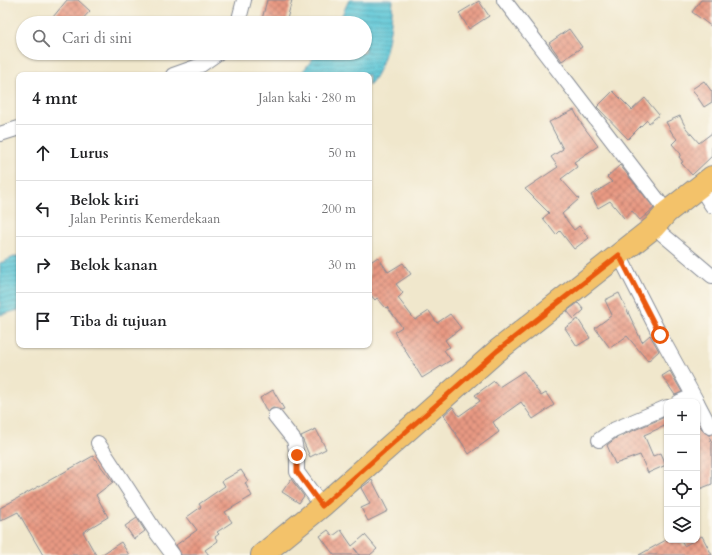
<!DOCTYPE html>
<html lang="id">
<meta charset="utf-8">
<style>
:root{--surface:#fff;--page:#f6f6f6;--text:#202124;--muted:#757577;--line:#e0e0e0}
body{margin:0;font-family:Cardo,serif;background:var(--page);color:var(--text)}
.controls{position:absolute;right:12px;bottom:12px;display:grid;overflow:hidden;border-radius:8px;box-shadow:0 1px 3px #0004}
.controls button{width:36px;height:36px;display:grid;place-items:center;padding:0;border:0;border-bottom:1px solid var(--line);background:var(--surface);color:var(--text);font:20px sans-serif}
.stop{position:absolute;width:12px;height:12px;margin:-9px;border:3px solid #ea580c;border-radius:50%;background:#fff}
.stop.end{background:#ea580c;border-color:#fff;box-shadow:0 1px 4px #0008}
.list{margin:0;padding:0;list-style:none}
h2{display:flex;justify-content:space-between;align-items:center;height:52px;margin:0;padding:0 16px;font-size:17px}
h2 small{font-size:13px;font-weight:400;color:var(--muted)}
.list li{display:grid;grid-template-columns:26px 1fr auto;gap:12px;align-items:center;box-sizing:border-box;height:56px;padding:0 16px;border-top:1px solid var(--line)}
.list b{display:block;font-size:15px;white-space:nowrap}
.list p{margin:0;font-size:13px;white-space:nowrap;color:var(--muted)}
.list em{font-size:13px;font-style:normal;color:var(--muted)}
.icon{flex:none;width:22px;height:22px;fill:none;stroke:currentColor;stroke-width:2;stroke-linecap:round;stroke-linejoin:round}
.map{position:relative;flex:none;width:712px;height:555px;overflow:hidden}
.search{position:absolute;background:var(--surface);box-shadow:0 1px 3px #0004;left:16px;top:16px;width:356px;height:44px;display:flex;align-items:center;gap:10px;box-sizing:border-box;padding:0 14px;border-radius:22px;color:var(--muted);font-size:15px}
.panel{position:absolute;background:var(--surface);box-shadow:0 1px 3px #0004;left:16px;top:72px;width:356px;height:276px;border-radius:8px}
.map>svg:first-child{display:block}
</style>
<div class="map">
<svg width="712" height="555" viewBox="0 0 712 555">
<defs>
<pattern id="water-rules" width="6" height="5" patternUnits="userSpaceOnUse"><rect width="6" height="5" fill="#5ac5d5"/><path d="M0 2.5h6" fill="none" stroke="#4aa0b0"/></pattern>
<pattern id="building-cross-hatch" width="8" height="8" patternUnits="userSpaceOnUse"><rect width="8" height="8" fill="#e89982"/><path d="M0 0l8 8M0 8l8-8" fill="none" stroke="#bb7d6e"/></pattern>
</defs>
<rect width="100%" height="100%" fill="#fbf7ec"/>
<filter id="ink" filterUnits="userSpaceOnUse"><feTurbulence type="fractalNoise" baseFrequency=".025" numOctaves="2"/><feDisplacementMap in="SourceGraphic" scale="8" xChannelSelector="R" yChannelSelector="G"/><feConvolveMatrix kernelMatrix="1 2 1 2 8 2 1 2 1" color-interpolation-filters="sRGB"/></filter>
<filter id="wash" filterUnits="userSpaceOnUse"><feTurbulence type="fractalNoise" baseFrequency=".012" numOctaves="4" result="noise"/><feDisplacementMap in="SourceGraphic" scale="16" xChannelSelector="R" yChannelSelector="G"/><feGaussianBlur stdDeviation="0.9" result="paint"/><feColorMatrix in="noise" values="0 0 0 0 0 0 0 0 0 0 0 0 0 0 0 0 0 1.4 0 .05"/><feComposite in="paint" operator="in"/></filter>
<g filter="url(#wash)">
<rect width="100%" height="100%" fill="#f0e7cc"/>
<g fill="url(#water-rules)" stroke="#3a7a9a">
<path d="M349,0H393C391,29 388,62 369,86V75H300L317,53H365V23H338Z"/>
<polygon points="19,255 19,310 0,315 0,263"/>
</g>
<g id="blocks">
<g fill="url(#building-cross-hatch)">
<polygon points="67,0 78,0 90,11 79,23 48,23"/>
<polygon points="267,0 292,0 286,23 261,23"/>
<polygon points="701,0 712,0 712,27 692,12"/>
<polygon points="479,1 489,16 469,29 459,13"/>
<polygon points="569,29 582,47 562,61 549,43"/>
<polygon points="704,81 712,92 712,102 704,107 692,89"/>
<polygon points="613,91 632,110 645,98 659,115 649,123 647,120 628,139 597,107"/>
<polygon points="574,110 581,123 598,146 574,162 577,167 561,179 579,199 562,214 574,230 579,226 589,238 574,249 560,231 556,235 543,218 549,213 525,189 558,167 551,157 563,149 549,122"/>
<polygon points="680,116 686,128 699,143 712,133 712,156 692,175 681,163 683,162 679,157 681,154 672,144 677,139 672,133 666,122"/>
<polygon points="620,165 654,208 640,220 632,211 624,218 610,201 598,208 591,195 612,182 607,177"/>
<polygon points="378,257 388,272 403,263 411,274 396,284 403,293 398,298 415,320 429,311 437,323 450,314 461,328 445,340 450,347 444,350 451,360 422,378 394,332 402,327 387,307 386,308 377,298 375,300 369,293 369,263"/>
<polygon points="619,293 642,342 650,335 659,351 648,361 627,336 610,348 595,328 612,315 605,300"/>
<polygon points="578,303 584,310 574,319 567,311"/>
<polygon points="578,319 590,338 577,346 565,328"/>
<polygon points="524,371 541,396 546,393 554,405 533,419 521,402 493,422 499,432 469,454 444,415 453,407 459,416 480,401 475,395 494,381 499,387"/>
<polygon points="670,371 682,392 675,395 662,376"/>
<polygon points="273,390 284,409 281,410 273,408 267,412 260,398"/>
<polygon points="667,416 667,425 644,435 653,456 661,453 666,465 648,473 640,455 615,464 607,445 616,438"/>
<polygon points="697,420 703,431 709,435 712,444 712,484 697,490"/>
<polygon points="316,429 326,449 310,457 301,436"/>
<polygon points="93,456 113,482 96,495 108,517 83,532 96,555 43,555 18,512 0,521 0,508"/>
<polygon points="241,470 248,481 245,483 252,496 225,512 232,522 217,532 219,534 215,537 218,541 205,550 209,555 181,555 176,545 197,530 187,517 201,507 199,504 225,486 222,481"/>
<polygon points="291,479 304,496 299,503 282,492"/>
<polygon points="372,480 388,511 368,521 361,508 370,504 361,488"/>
<polygon points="137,518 145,531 134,539 125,526"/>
<polygon points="328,530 333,536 341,530 352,546 365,535 377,549 370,555 360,555 354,548 359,555 334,555 320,536"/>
<polygon points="702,536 712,555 639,555 666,540 680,540 684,546"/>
<polygon points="121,542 129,555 101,555"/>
</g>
</g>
</g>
<g filter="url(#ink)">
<use href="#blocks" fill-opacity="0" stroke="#868b95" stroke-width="1"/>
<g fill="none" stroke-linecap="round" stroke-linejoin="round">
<g stroke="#868b95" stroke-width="16">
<g id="street">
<polyline points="504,0 667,212"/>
<polyline points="238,23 244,0"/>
<polyline points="173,75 201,65 218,53"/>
<polyline points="0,134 19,128"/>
<polyline points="700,187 712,206"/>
<polyline points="654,227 712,276"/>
<polyline points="619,255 660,335 697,402"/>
<polyline points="679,402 693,396"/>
<polyline points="697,402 710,427"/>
<polyline points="275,416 294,440 297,455 297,472 322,506"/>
<polyline points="599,440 613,430 667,407"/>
<polyline points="98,443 156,532 173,555"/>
</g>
</g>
<g stroke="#868b95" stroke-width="24">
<polyline id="primary" points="262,555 322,506 497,351 654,227 667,212 712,177"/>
</g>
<use href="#street" stroke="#fff" stroke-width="14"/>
<use href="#primary" stroke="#f3c26a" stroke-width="22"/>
</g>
</g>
<g fill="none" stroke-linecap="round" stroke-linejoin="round" filter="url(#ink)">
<polyline stroke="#ea580c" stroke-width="5" points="297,455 297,472 322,506 497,351 619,255 660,335"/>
</g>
</svg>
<div class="controls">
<button>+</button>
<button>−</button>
<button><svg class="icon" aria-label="locate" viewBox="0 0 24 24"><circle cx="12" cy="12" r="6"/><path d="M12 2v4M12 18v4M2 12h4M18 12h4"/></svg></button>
<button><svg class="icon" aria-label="layers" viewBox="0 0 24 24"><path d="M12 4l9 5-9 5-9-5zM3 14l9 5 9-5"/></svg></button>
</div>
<div class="stop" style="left:660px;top:335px"></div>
<div class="stop end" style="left:297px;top:455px"></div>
<div class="search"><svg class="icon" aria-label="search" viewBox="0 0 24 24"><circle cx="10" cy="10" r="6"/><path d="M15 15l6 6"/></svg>Cari di sini</div>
<section class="panel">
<h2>4 mnt<small>Jalan kaki · 280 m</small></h2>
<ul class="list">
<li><svg class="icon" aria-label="ahead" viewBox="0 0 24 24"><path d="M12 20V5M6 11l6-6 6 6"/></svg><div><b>Lurus</b></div><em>50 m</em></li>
<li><svg class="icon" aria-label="left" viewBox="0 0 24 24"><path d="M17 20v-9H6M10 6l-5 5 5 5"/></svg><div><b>Belok kiri</b><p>Jalan Perintis Kemerdekaan</p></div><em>200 m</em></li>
<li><svg class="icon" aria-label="right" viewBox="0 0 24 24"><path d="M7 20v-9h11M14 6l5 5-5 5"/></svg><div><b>Belok kanan</b></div><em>30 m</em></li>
<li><svg class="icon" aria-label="arrive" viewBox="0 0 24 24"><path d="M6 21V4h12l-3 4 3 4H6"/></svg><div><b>Tiba di tujuan</b></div></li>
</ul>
</section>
</div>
